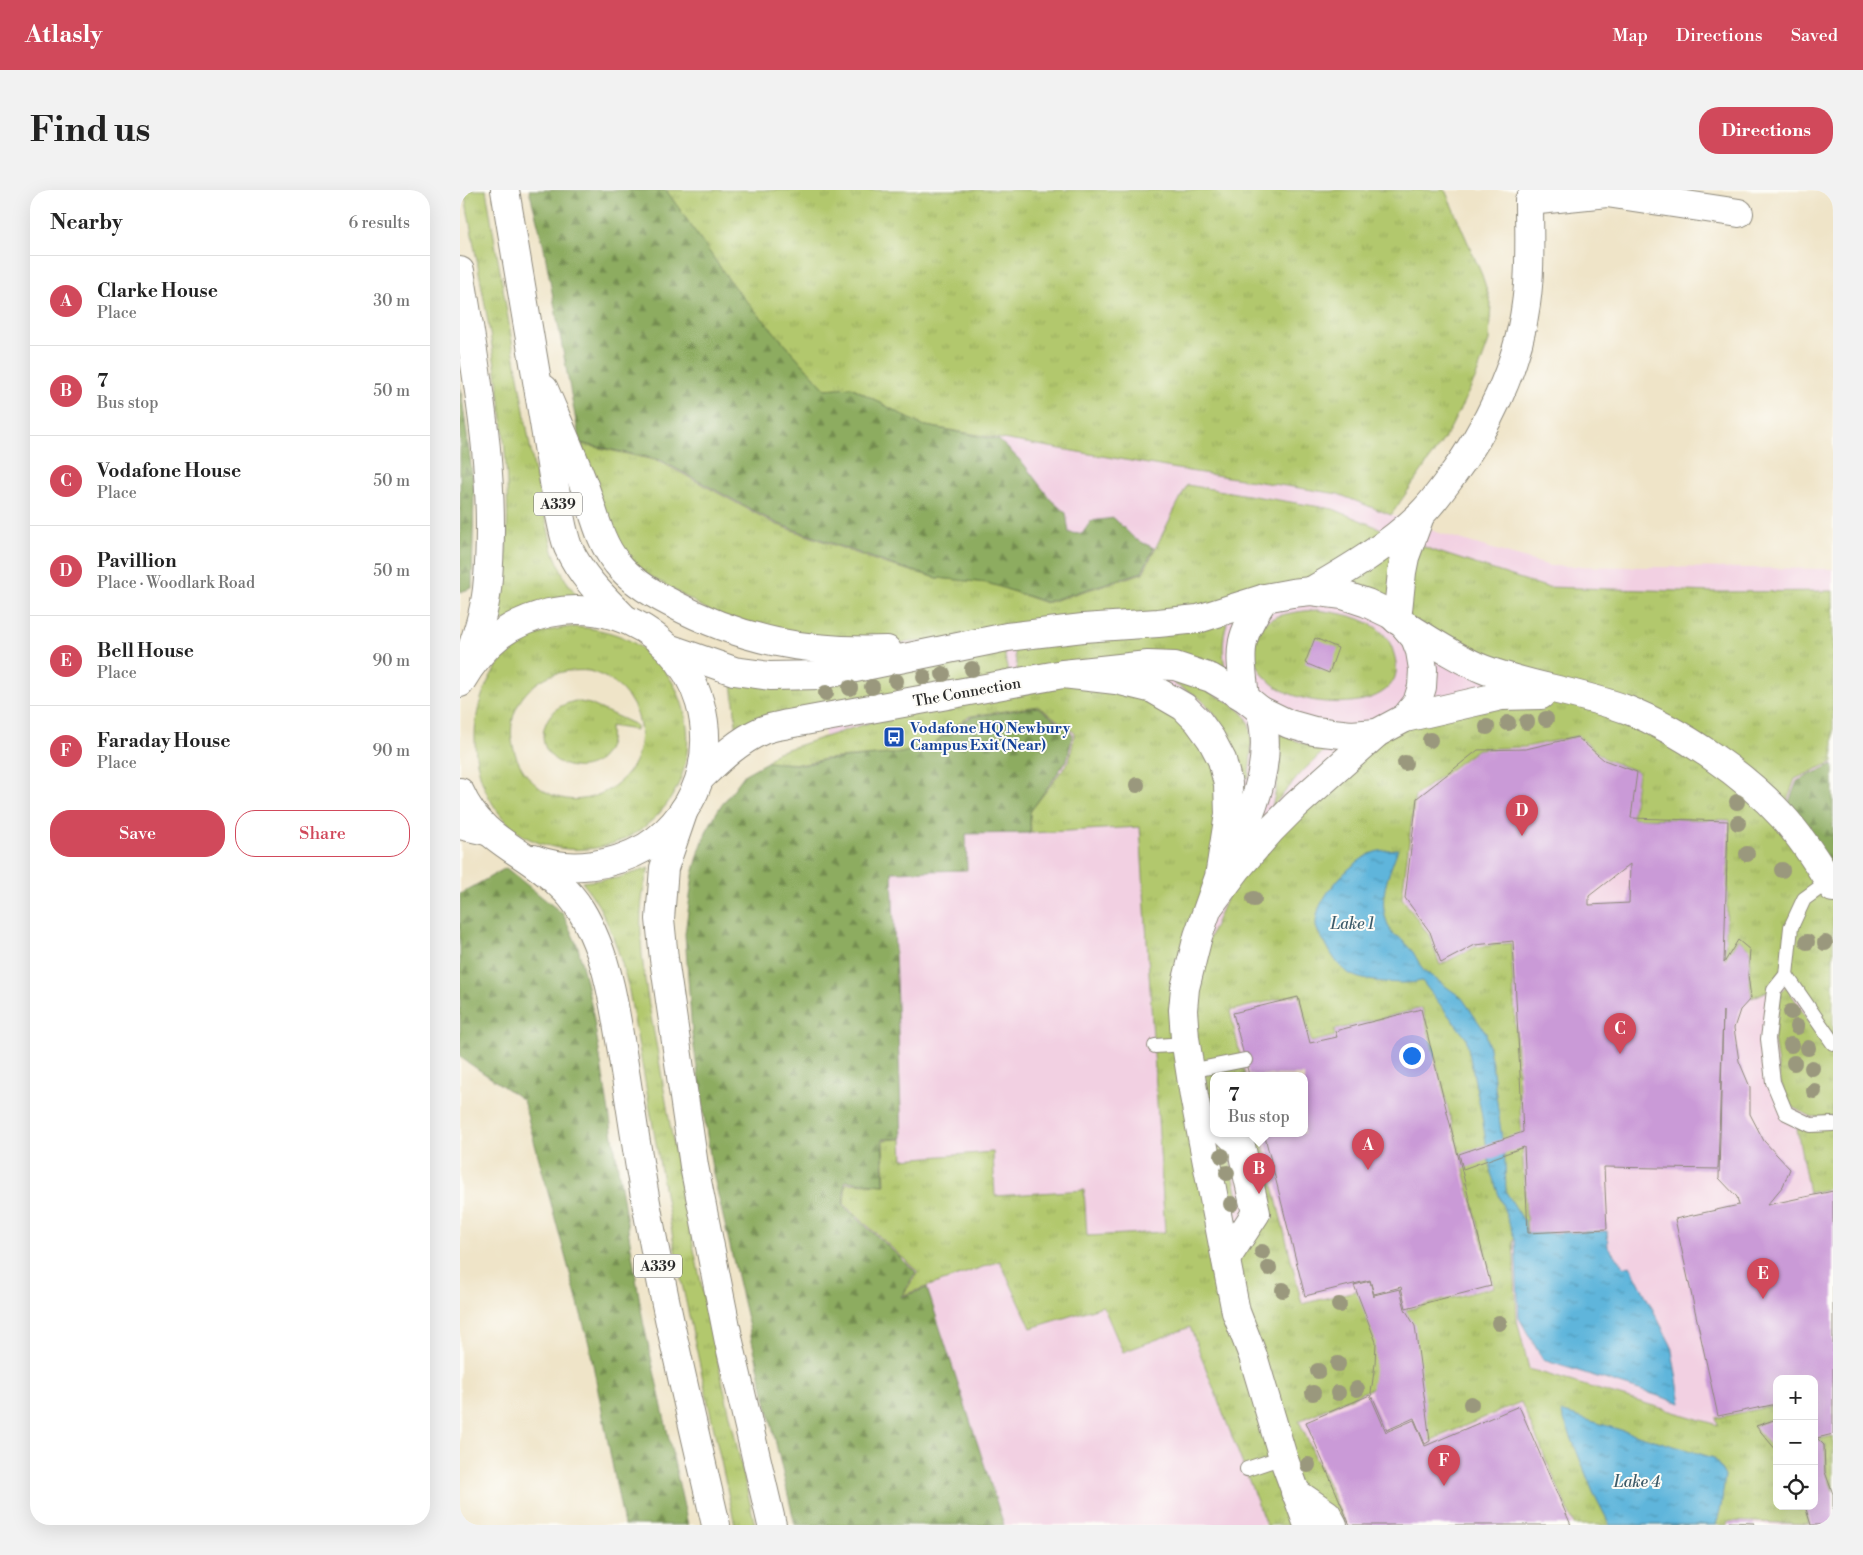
<!DOCTYPE html>
<meta charset="utf-8">
<style>
:root{--surface:#fff;--page:#f2f2f2;--text:#222;--muted:#767676;--line:#e0e0e0;--accent:#d1495b}
body{margin:0;font-family:"Libre Bodoni",serif;background:var(--page);color:var(--text)}
.controls{position:absolute;right:15px;bottom:15px;display:grid;overflow:hidden;border-radius:10px;box-shadow:0 5px 20px #0002}
.controls button{width:45px;height:45px;display:grid;place-items:center;padding:0;border:0;border-bottom:1px solid var(--line);background:var(--surface);color:var(--text);font:25px sans-serif}
.you{position:absolute;left:951px;top:865px;width:18px;height:18px;margin:-12px;border:4px solid #fff;border-radius:50%;background:#1a73e8;box-shadow:0 0 0 8px #1a73e833}
.badge{display:grid;place-items:center;width:32px;height:32px;border-radius:50%;background:var(--accent);color:#fff;font-size:16px;font-weight:700}
.pin{position:absolute;translate:-50% -41px;filter:drop-shadow(0 1px 2px #0008)}
.pin::after{content:'';position:absolute;top:26px;width:18px;height:15px;background:inherit;clip-path:polygon(0 0,100% 0,50% 100%)}
.popup{position:absolute;left:750px;top:882px;width:98px;height:65px;box-sizing:border-box;display:grid;place-content:center;border-radius:10px;background:var(--surface);filter:drop-shadow(0 1px 4px #0005);font-size:16px;white-space:nowrap;color:var(--muted)}
.popup b{font-size:19px;color:var(--text)}
.popup::after{content:'';position:absolute;left:50%;top:100%;margin-left:-10px;border:10px solid transparent;border-top-color:var(--surface)}
.list{margin:0;padding:0;list-style:none}
h2{display:flex;justify-content:space-between;align-items:center;height:65px;margin:0;padding:0 20px;font-size:21px}
h2 small{font-size:16px;font-weight:400;color:var(--muted)}
.list li{display:grid;grid-template-columns:32px 1fr auto;gap:15px;align-items:center;box-sizing:border-box;height:90px;padding:0 20px;border-top:1px solid var(--line)}
.list b{display:block;font-size:19px;white-space:nowrap}
.list p{margin:0;font-size:16px;white-space:nowrap;color:var(--muted)}
.list em{font-size:16px;font-style:normal;color:var(--muted)}
.actions{display:flex;gap:10px;padding:15px 20px}
.actions a{flex:1;padding:11px 0;border:1px solid var(--accent);border-radius:20px;text-align:center;font-size:18px;color:var(--accent)}
.actions .main{background:var(--accent);color:#fff}
.icon{flex:none;width:28px;height:28px;fill:none;stroke:currentColor;stroke-width:2;stroke-linecap:round;stroke-linejoin:round}
.map{position:relative;flex:none;width:1373px;height:1335px;overflow:hidden;border-radius:20px}
header{display:flex;align-items:center;gap:30px;box-sizing:border-box;height:70px;padding:0 25px;background:var(--accent);color:#fff}
header strong{font-size:24px}
nav{display:flex;gap:28px;margin-inline-start:auto;font-size:18px}
.intro{display:flex;align-items:center;justify-content:space-between;box-sizing:border-box;height:120px;padding:0 30px}
h1{margin:0;font-size:35px}
.button{padding:12px 22px;border-radius:20px;background:var(--accent);color:#fff;font-size:18px;font-weight:700}
main{display:flex;gap:30px;padding:0 30px}
aside{flex:1;background:var(--surface);border-radius:20px;box-shadow:0 5px 20px #0002}
.map>svg:first-child{display:block}
</style>
<header>
<strong>Atlasly</strong>
<nav><a>Map</a><a>Directions</a><a>Saved</a></nav>
</header>
<div class="intro"><h1>Find us</h1><a class="button">Directions</a></div>
<main>
<aside>
<h2>Nearby<small>6 results</small></h2>
<ul class="list">
<li><span class="badge">A</span><div><b>Clarke House</b><p>Place</p></div><em>30 m</em></li>
<li><span class="badge">B</span><div><b>7</b><p>Bus stop</p></div><em>50 m</em></li>
<li><span class="badge">C</span><div><b>Vodafone House</b><p>Place</p></div><em>50 m</em></li>
<li><span class="badge">D</span><div><b>Pavillion</b><p>Place · Woodlark Road</p></div><em>50 m</em></li>
<li><span class="badge">E</span><div><b>Bell House</b><p>Place</p></div><em>90 m</em></li>
<li><span class="badge">F</span><div><b>Faraday House</b><p>Place</p></div><em>90 m</em></li>
</ul>
<div class="actions"><a class="main">Save</a><a>Share</a></div>
</aside>
<div class="map">
<svg width="1373" height="1335" viewBox="0 0 1373 1335">
<defs>
<pattern id="grass-tufts" width="24" height="20" patternUnits="userSpaceOnUse" patternTransform="scale(1.25)"><rect width="24" height="20" fill="#b2c86d"/><path d="M3 7l-1-3M5 7V3M7 7l1-3M15 17l-1-3M17 17v-4M19 17l1-3" fill="none" stroke="#99ac5f"/></pattern>
<pattern id="forest-firs" width="22" height="20" patternUnits="userSpaceOnUse" patternTransform="scale(1.25)"><rect width="22" height="20" fill="#8dac60"/><path d="M5 1l3.5 6h-7zM16 11l3.5 6h-7z" fill="#738c4f"/></pattern>
<pattern id="water-ripples" width="26" height="14" patternUnits="userSpaceOnUse" patternTransform="scale(1.25)"><rect width="26" height="14" fill="#5eb5db"/><path d="M2 4q2-2 4 0t4 0M15 11q2-2 4 0t4 0" fill="none" stroke="#4e93b2"/></pattern>
</defs>
<rect width="100%" height="100%" fill="#fdfcf7"/>
<filter id="ink" filterUnits="userSpaceOnUse"><feTurbulence type="fractalNoise" baseFrequency=".02" numOctaves="2"/><feDisplacementMap in="SourceGraphic" scale="10" xChannelSelector="R" yChannelSelector="G"/><feConvolveMatrix kernelMatrix="1 2 1 2 8 2 1 2 1" color-interpolation-filters="sRGB"/></filter>
<filter id="wash" filterUnits="userSpaceOnUse"><feTurbulence type="fractalNoise" baseFrequency=".0096" numOctaves="4" result="noise"/><feDisplacementMap in="SourceGraphic" scale="20" xChannelSelector="R" yChannelSelector="G"/><feGaussianBlur stdDeviation="1.12" result="paint"/><feColorMatrix in="noise" values="0 0 0 0 0 0 0 0 0 0 0 0 0 0 0 0 0 1.4 0 .05"/><feComposite in="paint" operator="in"/></filter>
<g filter="url(#wash)">
<rect width="100%" height="100%" fill="#efe4c8"/>
<path fill="#f2d0e2" fill-rule="evenodd" d="M378,225L539,249L878,304L979,343L1090,376L1373,379V1335H347L313,581L367,554L338,409L158,317L141,243ZM754,885H844V943H754ZM1317,1189H1354V1316H1317Z"/>
<g fill="url(#grass-tufts)" stroke="#6e7a4c" fill-rule="evenodd">
<path d="M4,0H26L74,279L93,361L105,389L120,410L36,433C67,295 28,138 4,0Z"/>
<polygon points="206,0 985,0 1022,85 1031,113 1029,151 1016,187 988,243 931,325 878,304 729,281 461,235 392,197 365,199 274,97"/>
<polygon points="121,254 199,271 315,334 426,374 477,388 528,393 586,413 683,383 727,295 873,319 972,360 1086,397 1256,402 1373,401 1373,572 1335,589 1323,623 1272,574 1057,484 911,407 763,417 499,449 425,454 383,454 265,430 161,369"/>
<path d="M857,420C887,424 926,430 934,464C936,470 937,477 936,483C934,497 919,506 907,509C869,520 789,507 795,454C796,451 795,446 797,443C803,424 841,421 857,420Z"/>
<path d="M767,433C762,449 762,465 766,482L558,485L553,454Z"/>
<path d="M112,437C137,438 162,443 183,459C239,501 244,587 189,633C172,648 150,657 127,659C104,661 81,656 62,645C0,602 0,499 58,454C75,443 93,439 112,437ZM107,481C114,481 122,480 129,481C164,490 187,523 179,559C176,576 163,591 148,600C74,643 10,530 85,488C91,484 100,483 107,481Z"/>
<polygon points="543,456 549,487 277,544 272,491"/>
<polygon points="603,487 723,520 765,595 735,746 730,907 845,1335 806,1335 730,1137 663,1162 643,1116 571,1138 540,1071 443,1105 458,1082 384,1014 386,993 425,995 423,950 442,949 443,969 533,962 535,1006 624,1000 627,1046 705,1042 680,637 571,643 570,622 609,571 615,543 578,516 510,526 489,540 473,554 441,563 364,569 344,574 307,572 315,563 464,515"/>
<path d="M717,489C734,495 779,512 787,529C795,545 790,569 789,587L781,590C774,559 764,528 738,507C731,502 722,498 714,494Z"/>
<polygon points="1122,508 1267,578 1373,702 1373,850 1326,783 1312,799 1292,808 1289,785 1291,760 1278,749 1265,769 1270,630 1172,628 1178,582 1145,569 1118,546 1066,557 1018,559 955,606 942,708 969,745 980,775 1015,757 1051,753 1067,1043 1053,1050 1057,1130 1069,1179 1258,1235 1256,1228 1317,1215 1317,1227 1294,1236 1317,1263 1317,1316 1343,1316 1349,1334 1268,1331 1267,1335 1114,1335 1061,1212 967,1252 942,1121 1034,1097 962,818 874,840 875,846 851,852 839,804 770,821 785,885 754,885 754,922 736,904 728,798 778,681 945,530"/>
<path d="M115,511L130,514L176,535V540L150,536C150,541 151,547 150,552C138,598 68,575 86,533C92,519 101,515 115,511Z"/>
<path d="M820,544L855,558L866,559L843,581L812,617C818,592 822,570 820,544Z"/>
<path d="M189,678C169,736 190,816 200,876C225,1030 260,1183 295,1335H275L217,1071L168,795C158,758 147,722 122,692L158,688Z"/>
<polygon points="1326,796 1350,833 1373,863 1373,926 1351,927 1332,917 1320,891 1314,849 1321,802"/>
<polygon points="1373,936 1373,998 1349,1003 1337,939"/>
<polygon points="775,943 800,943 842,1114 907,1098 924,1193 839,1231 886,1335 839,1299 772,1071 801,1025"/>
<polygon points="755,948 768,960 778,1007 774,1027 769,1028"/>
<polygon points="1373,1246 1373,1301 1366,1282 1365,1255 1358,1249"/>
</g>
<g fill="url(#forest-firs)" stroke="#5c6c46">
<polygon points="69,0 206,0 274,97 365,199 391,197 461,235 539,250 563,273 591,310 606,323 609,343 622,344 631,331 654,328 675,349 694,358 682,382 586,412 528,393 478,388 427,373 316,333 200,270 120,253 83,53"/>
<polygon points="0,193 14,298 12,398 0,402"/>
<polygon points="578,517 613,544 607,570 570,622 570,643 506,644 507,680 432,682 442,948 422,949 424,995 385,991 383,1015 456,1082 441,1107 467,1098 544,1335 335,1335 252,979 232,844 225,744 233,684 240,659 247,640 258,620 285,584 307,572 344,575 364,570 441,563 473,555 489,541 511,527"/>
<polygon points="1373,574 1373,696 1324,625 1337,591"/>
<polygon points="46,678 103,724 118,757 132,818 183,1131 228,1335 164,1335 129,1154 63,910 0,867 0,704"/>
</g>
<g fill="url(#water-ripples)" stroke="#447083">
<path d="M938,659C931,679 921,700 924,721C925,729 929,737 932,744L939,747L953,762L963,780L1002,808L1026,843L1032,874L1045,972L1046,1002L1064,1031L1066,1044L1147,1041L1148,1057L1164,1077L1170,1075L1211,1155L1221,1213L1083,1170L1059,1128L1055,1050L1031,983L1021,921L1006,848L962,791C947,794 939,793 924,792C893,789 882,785 867,756C864,751 857,742 856,736C854,709 889,674 912,663C919,660 930,660 938,659Z"/>
<polygon points="1101,1222 1254,1268 1265,1286 1261,1317 1256,1335 1150,1335 1133,1302"/>
</g>
<g id="blocks">
<g fill="#ca9ad7" fill-rule="evenodd">
<polygon points="855,448 878,458 869,483 845,473"/>
<path d="M1117,547L1144,570L1177,582L1171,628L1268,631L1264,773L1278,750L1290,760L1288,785L1291,808L1280,820L1274,838L1279,871L1290,897V924L1304,951L1330,979L1323,996L1307,1015L1373,1001V1244L1357,1248L1364,1255L1365,1282L1373,1304V1333L1368,1335H1351L1345,1316H1354V1189H1317V1214L1258,1226L1215,1029L1279,1015L1277,1007L1259,988L1263,821L1258,979L1144,977L1147,1039L1068,1043L1064,957L1003,979L999,964L1063,942L1053,751L1015,755L981,773L970,742L945,708L957,608L1018,560L1066,559ZM1170,674L1169,713L1129,715V706Z"/>
<polygon points="838,807 850,853 877,847 875,841 961,819 1031,1096 946,1118 941,1097 914,1104 910,1090 845,1106 804,943 844,943 844,885 789,885 773,823"/>
<polygon points="910,1091 914,1107 914,1105 940,1099 945,1119 955,1136 970,1251 965,1254 954,1228 927,1240 911,1203 915,1174 916,1152 894,1095"/>
<polygon points="910,1205 926,1242 954,1230 965,1256 1059,1216 1111,1335 890,1335 846,1232"/>
<polygon points="1317,1229 1317,1261 1296,1236"/>
<polygon points="1269,1332 1294,1333 1294,1335 1269,1335"/>
</g>
</g>
</g>
<g filter="url(#ink)">
<use href="#blocks" fill-opacity="0" stroke="#8d887a" stroke-width="1"/>
<g fill="none" stroke-linecap="round" stroke-linejoin="round">
<g stroke="#8d887a" stroke-width="16">
<g id="service">
<polyline points="1369,691 1344,709 1331,737 1326,785 1314,800 1308,849 1313,892 1326,923 1351,935 1373,934"/>
<polyline points="1326,785 1373,853"/>
<polyline points="695,856 726,854"/>
<polyline points="730,881 785,870"/>
<polyline points="787,1279 823,1267"/>
</g>
</g>
<g stroke="#8d887a" stroke-width="30">
<g id="minor">
<polyline points="1069,11 1147,3 1279,23"/>
<path d="M84,199C97,230 111,261 123,293C134,320 138,350 157,373C171,391 191,403 211,413C282,451 348,463 427,460"/>
<path d="M851,401C889,379 928,356 960,325C971,315 980,302 989,290C1027,239 1058,177 1066,114C1071,80 1069,45 1069,11"/>
<polyline points="937,430 942,382 945,367 960,326"/>
<path d="M947,436C971,451 996,468 1023,479C1070,497 1121,502 1168,520C1221,541 1285,585 1323,627C1343,649 1358,673 1373,698"/>
<polyline points="208,458 274,481 310,486 361,485 547,447 623,438 698,433 738,429 805,408 832,403 851,401 883,405 907,413 930,424 943,434 955,448 960,461 963,479 962,497 957,513 945,528 917,543 836,615 811,640 777,679 750,715"/>
<polyline points="603,484 656,490 693,499 724,517 738,531 751,549 762,570 768,594 769,624 759,687 738,746 725,798 723,820 725,848 734,906 776,1122 793,1166 823,1267 848,1335"/>
<path d="M785,508C780,460 776,449 805,408"/>
<polyline points="945,528 1041,506 1081,505"/>
<path d="M240,588C259,570 277,552 301,541C309,537 319,536 328,534L603,484L688,475L715,476L751,488L785,508L800,520L829,534L854,541L891,545L917,543"/>
<polyline points="0,635 27,641"/>
<path d="M770,666C793,624 815,569 800,520"/>
<polyline points="766,1069 796,1023 781,956 768,943"/>
<polyline points="835,1302 867,1324 873,1335"/>
</g>
</g>
<g stroke="#8d887a" stroke-width="30">
<g id="trunk">
<path d="M45,0L98,316C101,329 103,344 108,357C121,386 143,407 165,429"/>
<path d="M0,81C17,186 38,293 27,399C24,425 15,449 7,473"/>
<path d="M0,493C11,474 23,458 41,444C55,434 72,427 89,423C183,403 262,486 242,579C235,610 214,640 186,657C152,676 111,683 74,669"/>
<path d="M0,602C21,651 65,660 99,694C117,710 127,729 136,751C150,784 155,821 161,856C168,899 174,942 181,984C201,1102 229,1218 256,1335"/>
<polyline points="224,620 204,678 200,729 204,769 234,976 269,1152 312,1335"/>
</g>
</g>
<use href="#service" stroke="#fff" stroke-width="14"/>
<use href="#minor" stroke="#fff" stroke-width="28"/>
<use href="#trunk" stroke="#fff" stroke-width="28"/>
</g>
<g fill="#9a987d">
<circle cx="512" cy="479" r="8"/>
<circle cx="483" cy="484" r="8"/>
<circle cx="464" cy="487" r="8"/>
<circle cx="436" cy="491" r="8"/>
<circle cx="412" cy="497" r="8"/>
<circle cx="390" cy="498" r="8"/>
<circle cx="366" cy="503" r="8"/>
<circle cx="1086" cy="529" r="8"/>
<circle cx="1067" cy="532" r="8"/>
<circle cx="1048" cy="533" r="8"/>
<circle cx="1027" cy="537" r="8"/>
<circle cx="970" cy="550" r="8"/>
<circle cx="945" cy="573" r="8"/>
<circle cx="677" cy="595" r="8"/>
<circle cx="1277" cy="612" r="8"/>
<circle cx="1278" cy="633" r="8"/>
<circle cx="1287" cy="664" r="8"/>
<circle cx="1322" cy="680" r="8"/>
<circle cx="794" cy="709" r="8"/>
<circle cx="1347" cy="752" r="8"/>
<circle cx="1365" cy="753" r="8"/>
<circle cx="1331" cy="822" r="8"/>
<circle cx="1337" cy="837" r="8"/>
<circle cx="1331" cy="855" r="8"/>
<circle cx="1348" cy="858" r="8"/>
<circle cx="1334" cy="873" r="8"/>
<circle cx="1352" cy="878" r="8"/>
<circle cx="1354" cy="901" r="8"/>
<circle cx="762" cy="966" r="8"/>
<circle cx="767" cy="983" r="8"/>
<circle cx="771" cy="1014" r="8"/>
<circle cx="802" cy="1062" r="8"/>
<circle cx="809" cy="1078" r="8"/>
<circle cx="823" cy="1100" r="8"/>
<circle cx="879" cy="1115" r="8"/>
<circle cx="1039" cy="1133" r="8"/>
<circle cx="878" cy="1174" r="8"/>
<circle cx="858" cy="1181" r="8"/>
<circle cx="897" cy="1199" r="8"/>
<circle cx="853" cy="1203" r="8"/>
<circle cx="878" cy="1203" r="8"/>
<circle cx="1011" cy="1214" r="8"/>
<circle cx="848" cy="1275" r="8"/>
</g>
</g>
<defs>
<g id="bus-square" transform="scale(1.125)"><rect x="-9" y="-9" width="18" height="18" rx="4" fill="#1a4fb4" stroke="#fdfcf7"/><path d="M-5-6H5V4H4V6H2V4H-2V6H-4V4H-5ZM-3.5-4V0h7V-4ZM-3.5 1.2v1.5H-2V1.2ZM2 1.2v1.5H3.5V1.2Z" fill="#fff"/></g>
</defs>
<g fill-rule="evenodd">
<use href="#bus-square" x="434" y="547"/>
</g>
<g text-anchor="middle" stroke-width="4" stroke-linejoin="round" paint-order="stroke">
<g fill="#fdfcf7" stroke="#6a6a68" stroke-width="1">
<rect x="74" y="302.5" width="48" height="23" rx="4"/>
<rect x="174" y="1064.5" width="48" height="23" rx="4"/>
</g>
<g font-size="14" font-weight="bold" fill="#2b2b2b">
<text x="98" y="319">A339</text>
<text x="198" y="1081">A339</text>
</g>
<g font-size="15" fill="#2b2b2b" stroke="#fdfcf7">
<text transform="translate(507 502) rotate(-10)" y="5">The Connection</text>
</g>
<g font-size="15" font-weight="bold" fill="#164399" stroke="#fdfcf7" text-anchor="start">
<text x="450" y="543">Vodafone HQ Newbury<tspan x="450" dy="17">Campus Exit (Near)</tspan></text>
</g>
<g font-size="16" font-style="italic" fill="#3d5b69" stroke="#fdfcf7">
<text x="892" y="739">Lake 1</text>
<text x="1177" y="1297">Lake 4</text>
</g>
</g>
</svg>
<div class="controls">
<button>+</button>
<button>−</button>
<button><svg class="icon" aria-label="locate" viewBox="0 0 24 24"><circle cx="12" cy="12" r="6"/><path d="M12 2v4M12 18v4M2 12h4M18 12h4"/></svg></button>
</div>
<div class="you"></div>
<div class="pin badge" style="left:908px;top:980px">A</div>
<div class="pin badge" style="left:799px;top:1004px">B</div>
<div class="popup"><b>7</b>Bus stop</div>
<div class="pin badge" style="left:1160px;top:864px">C</div>
<div class="pin badge" style="left:1062px;top:646px">D</div>
<div class="pin badge" style="left:1303px;top:1109px">E</div>
<div class="pin badge" style="left:984px;top:1296px">F</div>
</div>
</main>
